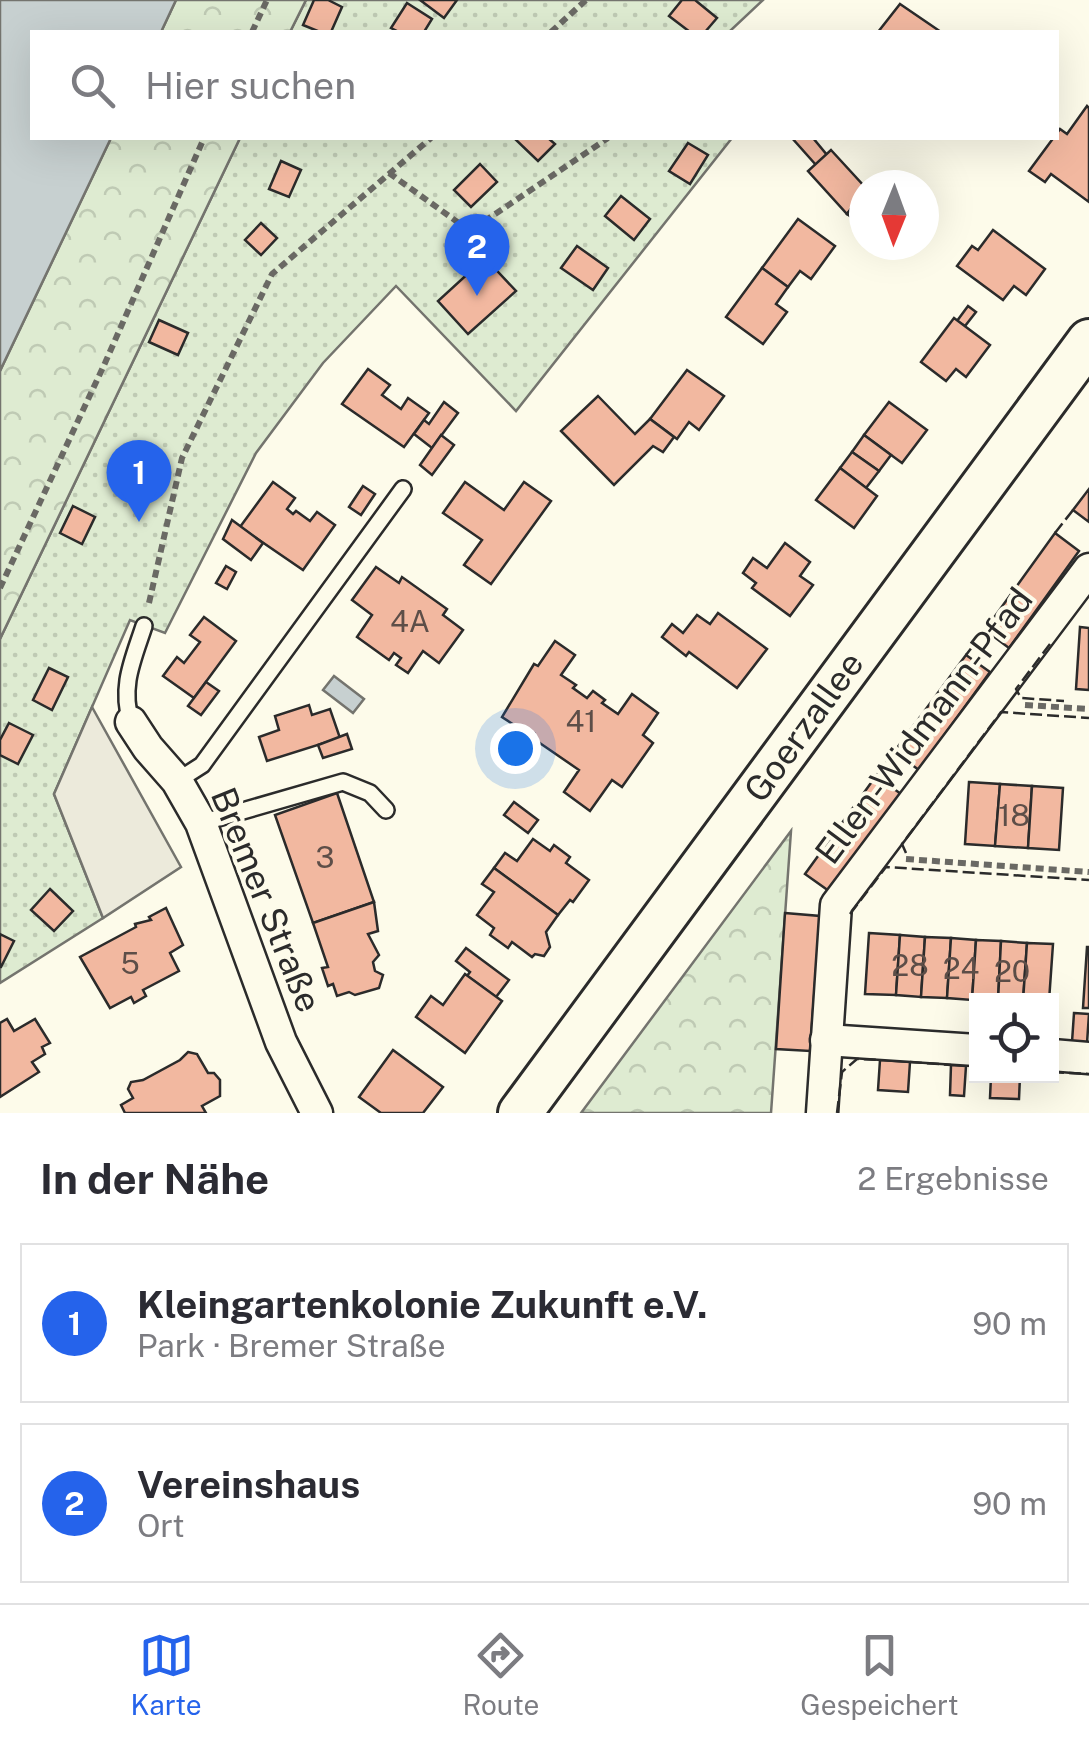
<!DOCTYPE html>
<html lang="de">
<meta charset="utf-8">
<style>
:root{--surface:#fff;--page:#f2f2f3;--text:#2b2b33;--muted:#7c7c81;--line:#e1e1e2;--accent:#2563eb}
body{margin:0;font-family:"Public Sans",sans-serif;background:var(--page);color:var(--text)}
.controls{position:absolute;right:30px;bottom:30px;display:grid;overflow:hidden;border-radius:0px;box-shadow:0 10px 40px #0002}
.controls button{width:90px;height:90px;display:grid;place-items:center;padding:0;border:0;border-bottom:2px solid var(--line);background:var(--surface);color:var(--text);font:50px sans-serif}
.compass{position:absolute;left:849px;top:170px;width:90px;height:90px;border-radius:50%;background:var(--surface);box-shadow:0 10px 40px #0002;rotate:181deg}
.you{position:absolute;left:515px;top:748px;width:35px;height:35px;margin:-25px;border:8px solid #fff;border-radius:50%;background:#1a73e8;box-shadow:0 0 0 15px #1a73e833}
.badge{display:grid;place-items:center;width:65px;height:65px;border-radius:50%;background:var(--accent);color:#fff;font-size:32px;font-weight:700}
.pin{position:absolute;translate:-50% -82px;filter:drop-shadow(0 2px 5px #0008)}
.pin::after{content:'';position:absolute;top:52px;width:35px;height:30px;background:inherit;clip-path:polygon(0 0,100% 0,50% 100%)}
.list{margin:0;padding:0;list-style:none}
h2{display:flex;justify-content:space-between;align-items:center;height:130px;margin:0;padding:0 40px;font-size:42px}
h2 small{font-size:32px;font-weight:400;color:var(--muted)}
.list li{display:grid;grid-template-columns:65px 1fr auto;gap:30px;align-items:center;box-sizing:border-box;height:160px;margin:0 20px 20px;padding:0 20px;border:2px solid var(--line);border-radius:0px}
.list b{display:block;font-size:38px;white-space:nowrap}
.list p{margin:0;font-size:32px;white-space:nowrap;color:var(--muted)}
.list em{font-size:32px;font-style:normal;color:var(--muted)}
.icon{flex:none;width:55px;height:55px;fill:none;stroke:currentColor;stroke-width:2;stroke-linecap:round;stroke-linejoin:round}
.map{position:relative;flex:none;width:1089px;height:1113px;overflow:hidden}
.search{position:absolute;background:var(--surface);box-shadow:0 10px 40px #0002;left:30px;right:30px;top:30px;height:110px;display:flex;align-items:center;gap:25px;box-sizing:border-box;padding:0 35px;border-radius:0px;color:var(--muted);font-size:38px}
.sheet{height:490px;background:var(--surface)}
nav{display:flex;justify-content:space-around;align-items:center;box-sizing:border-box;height:140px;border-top:2px solid var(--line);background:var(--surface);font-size:28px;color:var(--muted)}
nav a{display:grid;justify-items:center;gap:5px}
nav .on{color:var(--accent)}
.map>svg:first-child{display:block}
</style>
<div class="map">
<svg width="1089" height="1113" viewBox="0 0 1089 1113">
<defs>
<pattern id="grass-dots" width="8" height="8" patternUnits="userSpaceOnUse" patternTransform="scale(2.5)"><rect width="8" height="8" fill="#deebd1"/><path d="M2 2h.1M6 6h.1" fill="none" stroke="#bfcab4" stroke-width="1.8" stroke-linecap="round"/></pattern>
<pattern id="forest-crowns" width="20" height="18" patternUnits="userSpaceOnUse" patternTransform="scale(2.5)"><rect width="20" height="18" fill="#deebd1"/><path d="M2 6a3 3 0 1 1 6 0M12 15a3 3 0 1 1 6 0" fill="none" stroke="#bfcab4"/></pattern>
</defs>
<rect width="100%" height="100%" fill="#fdfbea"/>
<g fill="url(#grass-dots)" stroke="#74746e" stroke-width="2.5">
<polygon points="306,0 763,0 729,32 290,32"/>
<polygon points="240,138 732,138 516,411 396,286 323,363 256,453 165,633 130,620 54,794 103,918 0,983 0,639"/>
</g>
<g fill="url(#forest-crowns)" stroke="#74746e" stroke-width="2.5">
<polygon points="176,0 306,0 290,32 161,32"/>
<polygon points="111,138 240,138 0,639 0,371"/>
<polygon points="791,831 771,1113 581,1113"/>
</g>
<polygon fill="#eceadb" stroke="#74746e" stroke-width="2.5" points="92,707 181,867 103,918 54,794"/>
<g fill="#c7d0d0" stroke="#74746e" stroke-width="2.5">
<polygon points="0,0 176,0 161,32 32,32 32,138 111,138 0,371"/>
<polygon points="334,676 364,699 353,713 323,690"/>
</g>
<g fill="#f2b8a0" stroke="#2b2b2b" stroke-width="2.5">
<polygon points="314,0 328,0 342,7 331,32 320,32 303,25"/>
<polygon points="420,0 457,0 444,18"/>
<polygon points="682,0 695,0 717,18 705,32 690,32 669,16"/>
<polygon points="407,3 432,19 424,32 399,32 391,28"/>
<polygon points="900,4 941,32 878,32"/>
<polygon points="1087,106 1089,108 1089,202 1051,174 1045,182 1029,171 1060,129 1067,134"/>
<polygon points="514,138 548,138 555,144 538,161"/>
<polygon points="792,138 813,138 827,155 816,165"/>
<polygon points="688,143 708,155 690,184 669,171"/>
<polygon points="831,150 864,186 864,192 847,214 808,171"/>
<polygon points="281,161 301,170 289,197 269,189"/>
<polygon points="480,164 497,182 471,207 454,190"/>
<polygon points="621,196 650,219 634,240 605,216"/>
<polygon points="857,201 864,205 864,226 847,214"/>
<polygon points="798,219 835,246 811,279 800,271 788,287 762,268"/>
<polygon points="261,223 277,238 261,255 245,240"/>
<polygon points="993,230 1045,269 1026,295 1014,286 1003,300 957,266 972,246 978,250"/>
<polygon points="577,246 608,268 593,290 561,268"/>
<polygon points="485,258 516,291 468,334 438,301"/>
<polygon points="762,268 788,287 776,304 787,312 763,344 726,317"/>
<polygon points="968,306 976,312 965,326 957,321"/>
<polygon points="954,318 990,345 966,377 956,369 946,381 921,362"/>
<polygon points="159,320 188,333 178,355 149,342"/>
<polygon points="368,369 390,385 382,395 401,409 408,398 429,413 404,447 342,404"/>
<polygon points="687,370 724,396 699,430 689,422 677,439 650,419"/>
<polygon points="598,396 635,434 650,419 674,437 663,452 653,446 614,485 561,431"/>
<polygon points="444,402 458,413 432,448 414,434 424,420 429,424"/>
<polygon points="889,402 927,430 902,463 864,435"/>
<polygon points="441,435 454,445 432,475 420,465"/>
<polygon points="864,435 891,455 879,471 852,452"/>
<polygon points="852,452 879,471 866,488 840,468"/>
<polygon points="840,468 877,496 854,528 816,500"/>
<polygon points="273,482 295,498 287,509 293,514 296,511 310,521 317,512 335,525 303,570 240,527"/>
<polygon points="465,482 504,510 524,482 551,501 491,584 464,565 482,540 443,513"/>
<polygon points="363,486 375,494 361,515 349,507"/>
<polygon points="1089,489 1089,522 1073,510"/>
<polygon points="73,506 95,517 82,544 60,533"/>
<polygon points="232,520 263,543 251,560 223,539"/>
<polygon points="1055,533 1079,551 1009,648 985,630"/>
<polygon points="785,543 810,562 800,576 813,585 790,616 752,588 756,583 743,573 753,558 767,568"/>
<polygon points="226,566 236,572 227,589 216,583"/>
<polygon points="376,567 399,583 402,577 447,609 443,615 463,630 439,663 423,651 408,673 396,665 401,658 394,653 389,660 357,637 372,615 352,600"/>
<polygon points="718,613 767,649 737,688 689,652 686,656 662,637 672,624 683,633 697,615 710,624"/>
<polygon points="204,617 236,641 194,698 163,676 177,657 184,663 200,642 190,635"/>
<polygon points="1080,627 1089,628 1089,690 1076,689"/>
<polygon points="555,641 575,655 561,675 576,685 573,688 587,698 593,691 605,700 602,703 618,714 632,694 658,713 643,735 653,743 622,787 612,780 590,811 564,792 579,770 531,737 534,733 525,727 523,731 502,717 534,664 538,666"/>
<polygon points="966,655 990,672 919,770 894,752"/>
<polygon points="49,668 68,677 52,710 33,700"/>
<polygon points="206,682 219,691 201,715 188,706"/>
<polygon points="309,705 312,715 330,709 340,738 267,761 259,737 279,730 275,716"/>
<polygon points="9,723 33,735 18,764 0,755 0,740"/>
<polygon points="347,734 352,749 323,758 318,745"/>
<polygon points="876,776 901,794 829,891 805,874"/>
<polygon points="969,782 1000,784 995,846 965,844"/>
<polygon points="1000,784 1032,786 1028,848 995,846"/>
<polygon points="1032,786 1063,788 1059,850 1028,848"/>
<polygon points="337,793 374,902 313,923 275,815"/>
<polygon points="514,802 538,820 528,833 504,815"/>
<polygon points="533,839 550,851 554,845 570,857 566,863 589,880 573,902 570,900 558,915 494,868 505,853 517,861"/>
<polygon points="494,868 558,915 546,932 550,947 544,956 535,954 532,957 512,942 508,948 490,935 494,928 477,915 494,892 482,884"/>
<polygon points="50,889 73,911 54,931 31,910"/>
<polygon points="374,902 378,931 368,934 379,955 373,962 375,971 383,975 379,988 355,995 349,992 337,996 333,984 328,986 322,968 328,967 313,923"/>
<polygon points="166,908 183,945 170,953 179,971 143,990 146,996 134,1003 131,997 110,1008 80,957 136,927 135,924 151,920 149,917"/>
<polygon points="785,913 820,916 810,1051 776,1049"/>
<polygon points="869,933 900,935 896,995 865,994"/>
<polygon points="0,934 14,941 1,967 0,967"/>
<polygon points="900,935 925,937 921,997 896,995"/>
<polygon points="925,937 951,938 947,998 921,997"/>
<polygon points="951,938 976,940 972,1000 947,998"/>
<polygon points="976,940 1001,941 998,1001 972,1000"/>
<polygon points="1001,941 1027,943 1023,1001 998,1001"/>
<polygon points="1027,943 1053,944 1049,1001 1023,1001"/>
<polygon points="1087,947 1089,947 1089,1008 1083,1008"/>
<polygon points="466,948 509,980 496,997 467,976 470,972 456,961"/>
<polygon points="465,974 502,1001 465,1053 416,1017 431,996 443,1005"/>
<polygon points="1074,1013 1089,1014 1087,1043 1072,1042"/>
<polygon points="7,1019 14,1031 35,1019 50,1043 42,1047 45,1054 32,1062 39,1072 0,1097 0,1023"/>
<polygon points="393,1050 443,1087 423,1113 381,1113 359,1097"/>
<polygon points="188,1052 197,1054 208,1073 214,1073 220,1080 220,1096 202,1106 206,1113 125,1113 121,1105 133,1098 128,1089 131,1082 143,1080 180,1060"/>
<polygon points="880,1060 910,1062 908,1092 878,1090"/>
<polygon points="951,1065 966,1066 964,1096 950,1095"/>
<polygon points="991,1076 1020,1076 1019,1099 990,1098"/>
</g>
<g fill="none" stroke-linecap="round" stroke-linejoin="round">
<g stroke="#2b2b2b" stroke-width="20">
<g id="service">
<path d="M131,722C120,686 133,660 144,626"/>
<polyline points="177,781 202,765 403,489"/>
<polyline points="201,823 343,782 370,793 386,810"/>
</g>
</g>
<g stroke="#2b2b2b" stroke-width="35">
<g id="minor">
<polyline points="131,722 148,748 177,781 201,823 281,1042 317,1113"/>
<polyline points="826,1040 976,1050"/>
<polyline points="1052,1055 1089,1058"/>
<polyline points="822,1113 836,905 1089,569"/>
</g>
</g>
<g stroke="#2b2b2b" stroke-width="48">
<polyline id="secondary" points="520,1113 1089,341"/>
</g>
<g stroke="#6a6964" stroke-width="6" stroke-dasharray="8 5" stroke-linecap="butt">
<polyline points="252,32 267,0"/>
<polyline points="551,32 586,0"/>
<polyline points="389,173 470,231 608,138"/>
<polyline points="0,588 105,363 204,138"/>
<polyline points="149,603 182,458 272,274 431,138"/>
<polyline points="1025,705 1089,709"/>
<polyline points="906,859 1089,872"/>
</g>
<use href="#service" stroke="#fdfbea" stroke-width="15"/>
<use href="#minor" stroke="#fdfbea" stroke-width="30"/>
<use href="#secondary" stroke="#fdfbea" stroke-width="42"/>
<g stroke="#2b2b2b" stroke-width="2.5" stroke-dasharray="12 5" stroke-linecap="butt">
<polyline points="1055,533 1073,510"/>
<polyline points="1050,644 1016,689 1021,698 1064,701"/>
<polyline points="966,655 985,630"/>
<polyline points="876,776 894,752"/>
<polyline points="906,853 902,844 1001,712 1089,718"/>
<polyline points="850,914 886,867 1089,880"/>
<polyline points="910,1062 951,1065"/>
<polyline points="1052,1072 1089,1074"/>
<polyline points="837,1113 842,1072 857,1059 880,1060"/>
</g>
</g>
<g text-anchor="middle" stroke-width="8" stroke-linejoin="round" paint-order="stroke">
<g font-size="30" fill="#5d4e48">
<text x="410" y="632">4A</text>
<text x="581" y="732">41</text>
<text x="1014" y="826">18</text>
<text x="325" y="868">3</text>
<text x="130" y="974">5</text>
<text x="910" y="976">28</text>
<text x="961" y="979">24</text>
<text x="1012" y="982">20</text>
</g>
<g font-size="35" fill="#2b2b2b" stroke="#fdfbea">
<text transform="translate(924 726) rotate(-53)" y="12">Ellen-Widmann-Pfad</text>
<text transform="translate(804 727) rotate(-54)" y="12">Goerzallee</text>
<text transform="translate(266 900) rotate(68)" y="12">Bremer Straße</text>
</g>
</g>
</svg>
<div class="controls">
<button><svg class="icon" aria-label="locate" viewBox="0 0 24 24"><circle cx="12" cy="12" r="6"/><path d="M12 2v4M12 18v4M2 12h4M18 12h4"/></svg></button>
</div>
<svg class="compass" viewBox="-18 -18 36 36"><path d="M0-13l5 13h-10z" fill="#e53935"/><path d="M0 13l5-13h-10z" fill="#7c7c81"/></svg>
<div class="you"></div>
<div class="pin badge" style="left:139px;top:522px">1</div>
<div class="pin badge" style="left:477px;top:296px">2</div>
<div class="search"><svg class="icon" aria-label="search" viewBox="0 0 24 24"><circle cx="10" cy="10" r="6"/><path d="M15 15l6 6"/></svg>Hier suchen</div>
</div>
<section class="sheet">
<h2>In der Nähe<small>2 Ergebnisse</small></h2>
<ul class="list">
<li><span class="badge">1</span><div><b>Kleingartenkolonie Zukunft e.V.</b><p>Park · Bremer Straße</p></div><em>90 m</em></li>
<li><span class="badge">2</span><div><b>Vereinshaus</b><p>Ort</p></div><em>90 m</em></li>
</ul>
</section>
<nav>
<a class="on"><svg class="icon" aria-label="map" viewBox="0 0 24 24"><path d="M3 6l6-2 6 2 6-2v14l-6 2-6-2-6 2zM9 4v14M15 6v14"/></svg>Karte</a>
<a><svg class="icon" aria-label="directions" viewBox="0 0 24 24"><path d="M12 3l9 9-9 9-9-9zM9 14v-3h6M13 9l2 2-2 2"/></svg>Route</a>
<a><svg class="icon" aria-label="saved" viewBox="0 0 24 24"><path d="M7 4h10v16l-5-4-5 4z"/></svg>Gespeichert</a>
</nav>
